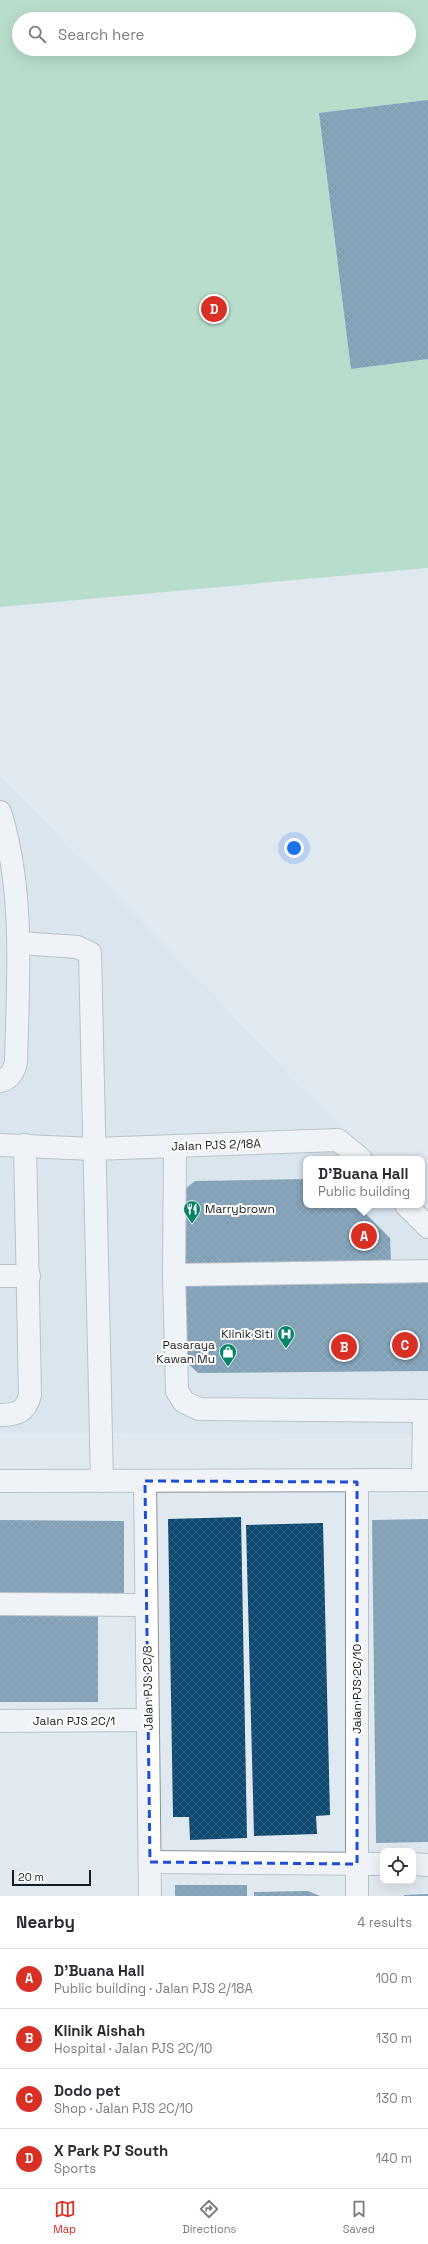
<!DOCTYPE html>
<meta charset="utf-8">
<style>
:root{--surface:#fff;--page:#f2f2f3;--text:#2b2b33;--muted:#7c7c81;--line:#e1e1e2;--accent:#d93025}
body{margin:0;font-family:"Space Grotesk",sans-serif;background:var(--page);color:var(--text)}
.controls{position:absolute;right:12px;bottom:12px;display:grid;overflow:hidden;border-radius:8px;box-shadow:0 4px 16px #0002}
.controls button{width:36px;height:36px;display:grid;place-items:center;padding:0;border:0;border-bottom:1px solid var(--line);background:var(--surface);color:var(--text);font:20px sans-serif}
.scale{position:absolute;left:12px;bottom:10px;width:79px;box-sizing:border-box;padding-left:4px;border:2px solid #1a1d1f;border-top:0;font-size:11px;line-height:14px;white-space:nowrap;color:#1a1d1f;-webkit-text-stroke:3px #fff;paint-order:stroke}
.you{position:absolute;left:294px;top:848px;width:14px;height:14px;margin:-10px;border:3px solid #fff;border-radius:50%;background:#1a73e8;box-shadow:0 0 0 6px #1a73e833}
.badge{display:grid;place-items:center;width:26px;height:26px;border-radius:50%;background:var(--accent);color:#fff;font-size:13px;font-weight:700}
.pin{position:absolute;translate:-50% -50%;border:2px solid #fff;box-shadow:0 1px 4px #0006}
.popup{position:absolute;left:303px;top:1156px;width:122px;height:52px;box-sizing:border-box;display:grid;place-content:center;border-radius:8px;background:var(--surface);filter:drop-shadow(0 1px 3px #0005);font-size:13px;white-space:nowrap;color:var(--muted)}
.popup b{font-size:15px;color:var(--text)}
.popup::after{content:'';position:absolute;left:50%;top:100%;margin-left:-8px;border:8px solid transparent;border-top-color:var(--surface)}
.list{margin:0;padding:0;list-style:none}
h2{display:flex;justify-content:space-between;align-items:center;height:52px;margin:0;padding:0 16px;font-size:17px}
h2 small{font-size:13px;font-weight:400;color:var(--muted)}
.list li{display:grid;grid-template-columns:26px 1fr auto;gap:12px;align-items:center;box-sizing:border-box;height:60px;padding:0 16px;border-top:1px solid var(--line)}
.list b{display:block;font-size:15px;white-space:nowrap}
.list p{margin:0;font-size:13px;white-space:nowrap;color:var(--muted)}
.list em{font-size:13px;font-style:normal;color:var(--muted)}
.icon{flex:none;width:22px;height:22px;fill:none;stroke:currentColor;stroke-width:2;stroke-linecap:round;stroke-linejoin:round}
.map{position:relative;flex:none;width:428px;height:1896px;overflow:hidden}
.search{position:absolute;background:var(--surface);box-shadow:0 4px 16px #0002;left:12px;right:12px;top:12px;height:44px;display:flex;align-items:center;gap:10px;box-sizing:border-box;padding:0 14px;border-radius:22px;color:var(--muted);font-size:15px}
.sheet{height:292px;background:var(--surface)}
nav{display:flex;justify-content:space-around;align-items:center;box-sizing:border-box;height:56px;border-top:1px solid var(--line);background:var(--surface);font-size:11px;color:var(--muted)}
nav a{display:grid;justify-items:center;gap:2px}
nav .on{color:var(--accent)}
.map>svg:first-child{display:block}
</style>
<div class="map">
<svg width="428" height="1896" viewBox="0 0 428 1896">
<defs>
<pattern id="building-cross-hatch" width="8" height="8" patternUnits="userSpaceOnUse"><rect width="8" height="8" fill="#0e4972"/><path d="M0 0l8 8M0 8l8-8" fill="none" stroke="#306081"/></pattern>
</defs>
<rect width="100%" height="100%" fill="#e1e9f0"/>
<polygon fill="#d1dfec" points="0,775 371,1159 306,1159 306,1205 415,1205 428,1218 428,1434 0,1433"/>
<path fill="#88cea0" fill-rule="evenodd" d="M0,0H428V568L0,607ZM19,19H409V49H19Z"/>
<g fill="url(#building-cross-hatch)">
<polygon points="428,100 428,359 351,369 319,113"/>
<polygon points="306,1179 306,1205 357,1205 390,1238 391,1261 178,1264 176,1196 195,1181"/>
<polygon points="428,1283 428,1371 198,1373 180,1356 179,1286"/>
<polygon points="241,1517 247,1838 190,1840 189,1817 173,1817 168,1519"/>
<polygon points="428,1519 428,1842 376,1843 372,1520"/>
<polygon points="0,1520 124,1521 124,1595 0,1595"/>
<polygon points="323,1523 330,1815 316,1816 317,1834 254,1836 246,1525"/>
<rect x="0" y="1614" width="98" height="88"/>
<rect x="175" y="1885" width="72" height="11"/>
<polygon points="308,1891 320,1896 254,1896 254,1892"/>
<polygon points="428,1894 428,1896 404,1896 404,1895"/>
</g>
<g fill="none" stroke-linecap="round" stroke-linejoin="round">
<g stroke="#8b9299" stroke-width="24">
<g id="minor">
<path d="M0,812C25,892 18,979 16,1062C14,1071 10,1079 0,1081"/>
<polyline points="19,943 77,947 90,953 102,1481"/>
<polyline points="0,1145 94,1149 338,1140 361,1159"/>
<polyline points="175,1147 174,1275 177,1391 184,1402 199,1409 428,1411"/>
<polyline points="406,1205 428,1227"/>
<polyline points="174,1275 428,1271"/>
<polyline points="0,1276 29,1276"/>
<path d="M0,1415C16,1415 26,1412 30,1395L25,1145"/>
<polyline points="423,1480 424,1411"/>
<polyline points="0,1481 428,1480"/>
<polyline points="145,1481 150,1896"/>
<polyline points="357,1482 357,1896"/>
<polyline points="0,1604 146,1605"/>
<polyline points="0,1721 148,1720"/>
<polyline points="150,1862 383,1864"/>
<polyline points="413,1864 428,1865"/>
</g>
</g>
<use href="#minor" stroke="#fff" stroke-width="22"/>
</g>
<path d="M0 0H428V1896H0ZM145,1481L357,1482V1864L150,1862Z" fill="#e1e9f0" fill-opacity=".55" fill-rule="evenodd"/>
<path fill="none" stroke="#1d4ed8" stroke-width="3" stroke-dasharray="8 5" stroke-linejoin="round" d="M145,1481L357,1482V1864L150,1862Z"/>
<defs>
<g id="restaurant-pin" transform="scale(0.9)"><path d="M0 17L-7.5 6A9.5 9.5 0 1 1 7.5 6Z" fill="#068465" stroke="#fff"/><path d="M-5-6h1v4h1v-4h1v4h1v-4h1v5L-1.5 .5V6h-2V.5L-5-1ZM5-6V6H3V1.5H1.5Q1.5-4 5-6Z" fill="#fff"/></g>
<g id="hospital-pin" transform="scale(0.9)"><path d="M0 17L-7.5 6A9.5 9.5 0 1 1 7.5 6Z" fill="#068465" stroke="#fff"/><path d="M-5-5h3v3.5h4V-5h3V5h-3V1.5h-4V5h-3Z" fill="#fff"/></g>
<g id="shop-pin" transform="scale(0.9)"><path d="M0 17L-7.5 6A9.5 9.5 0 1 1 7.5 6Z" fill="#068465" stroke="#fff"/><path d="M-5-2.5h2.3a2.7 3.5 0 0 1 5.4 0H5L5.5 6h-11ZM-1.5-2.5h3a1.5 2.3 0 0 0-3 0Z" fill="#fff"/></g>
</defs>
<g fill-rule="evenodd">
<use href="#restaurant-pin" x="192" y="1209"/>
<use href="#hospital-pin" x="286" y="1334"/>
<use href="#shop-pin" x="228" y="1352"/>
</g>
<g text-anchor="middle" stroke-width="4" stroke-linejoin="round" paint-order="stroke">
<g font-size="12" fill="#1a1d1f" stroke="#fff">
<text transform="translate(216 1145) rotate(-2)" y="4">Jalan PJS 2/18A</text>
<text transform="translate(148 1688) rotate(-91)" y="4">Jalan PJS 2C/8</text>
<text transform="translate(357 1689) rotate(-90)" y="4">Jalan PJS 2C/10</text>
<text x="74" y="1725">Jalan PJS 2C/1</text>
</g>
<g font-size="12" fill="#1a1d1f" stroke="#fff" text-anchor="end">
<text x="205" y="1213" text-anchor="start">Marrybrown</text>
<text x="273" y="1338">Klinik Siti</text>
<text x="215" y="1349">Pasaraya<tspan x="215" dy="14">Kawan Mu</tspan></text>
</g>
</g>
</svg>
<div class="controls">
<button><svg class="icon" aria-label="locate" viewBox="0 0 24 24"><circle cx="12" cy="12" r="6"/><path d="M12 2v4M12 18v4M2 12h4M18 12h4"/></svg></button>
</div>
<div class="scale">20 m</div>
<div class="you"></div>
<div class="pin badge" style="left:364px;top:1236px">A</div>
<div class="popup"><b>D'Buana Hall</b>Public building</div>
<div class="pin badge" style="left:344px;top:1347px">B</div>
<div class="pin badge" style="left:405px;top:1345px">C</div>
<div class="pin badge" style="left:214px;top:309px">D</div>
<div class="search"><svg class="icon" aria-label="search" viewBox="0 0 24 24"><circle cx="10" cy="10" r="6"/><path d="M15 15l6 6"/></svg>Search here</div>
</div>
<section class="sheet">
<h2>Nearby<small>4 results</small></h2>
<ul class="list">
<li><span class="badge">A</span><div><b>D'Buana Hall</b><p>Public building · Jalan PJS 2/18A</p></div><em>100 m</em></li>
<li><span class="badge">B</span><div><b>Klinik Aishah</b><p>Hospital · Jalan PJS 2C/10</p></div><em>130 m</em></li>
<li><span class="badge">C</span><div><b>Dodo pet</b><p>Shop · Jalan PJS 2C/10</p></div><em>130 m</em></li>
<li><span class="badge">D</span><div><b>X Park PJ South</b><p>Sports</p></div><em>140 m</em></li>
</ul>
</section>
<nav>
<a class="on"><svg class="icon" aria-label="map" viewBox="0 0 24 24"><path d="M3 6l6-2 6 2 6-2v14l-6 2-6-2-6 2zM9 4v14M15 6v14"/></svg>Map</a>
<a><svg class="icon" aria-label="directions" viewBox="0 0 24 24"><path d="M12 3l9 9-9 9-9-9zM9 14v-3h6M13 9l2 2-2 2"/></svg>Directions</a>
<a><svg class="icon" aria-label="saved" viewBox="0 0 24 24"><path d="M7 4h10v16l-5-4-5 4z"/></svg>Saved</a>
</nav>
